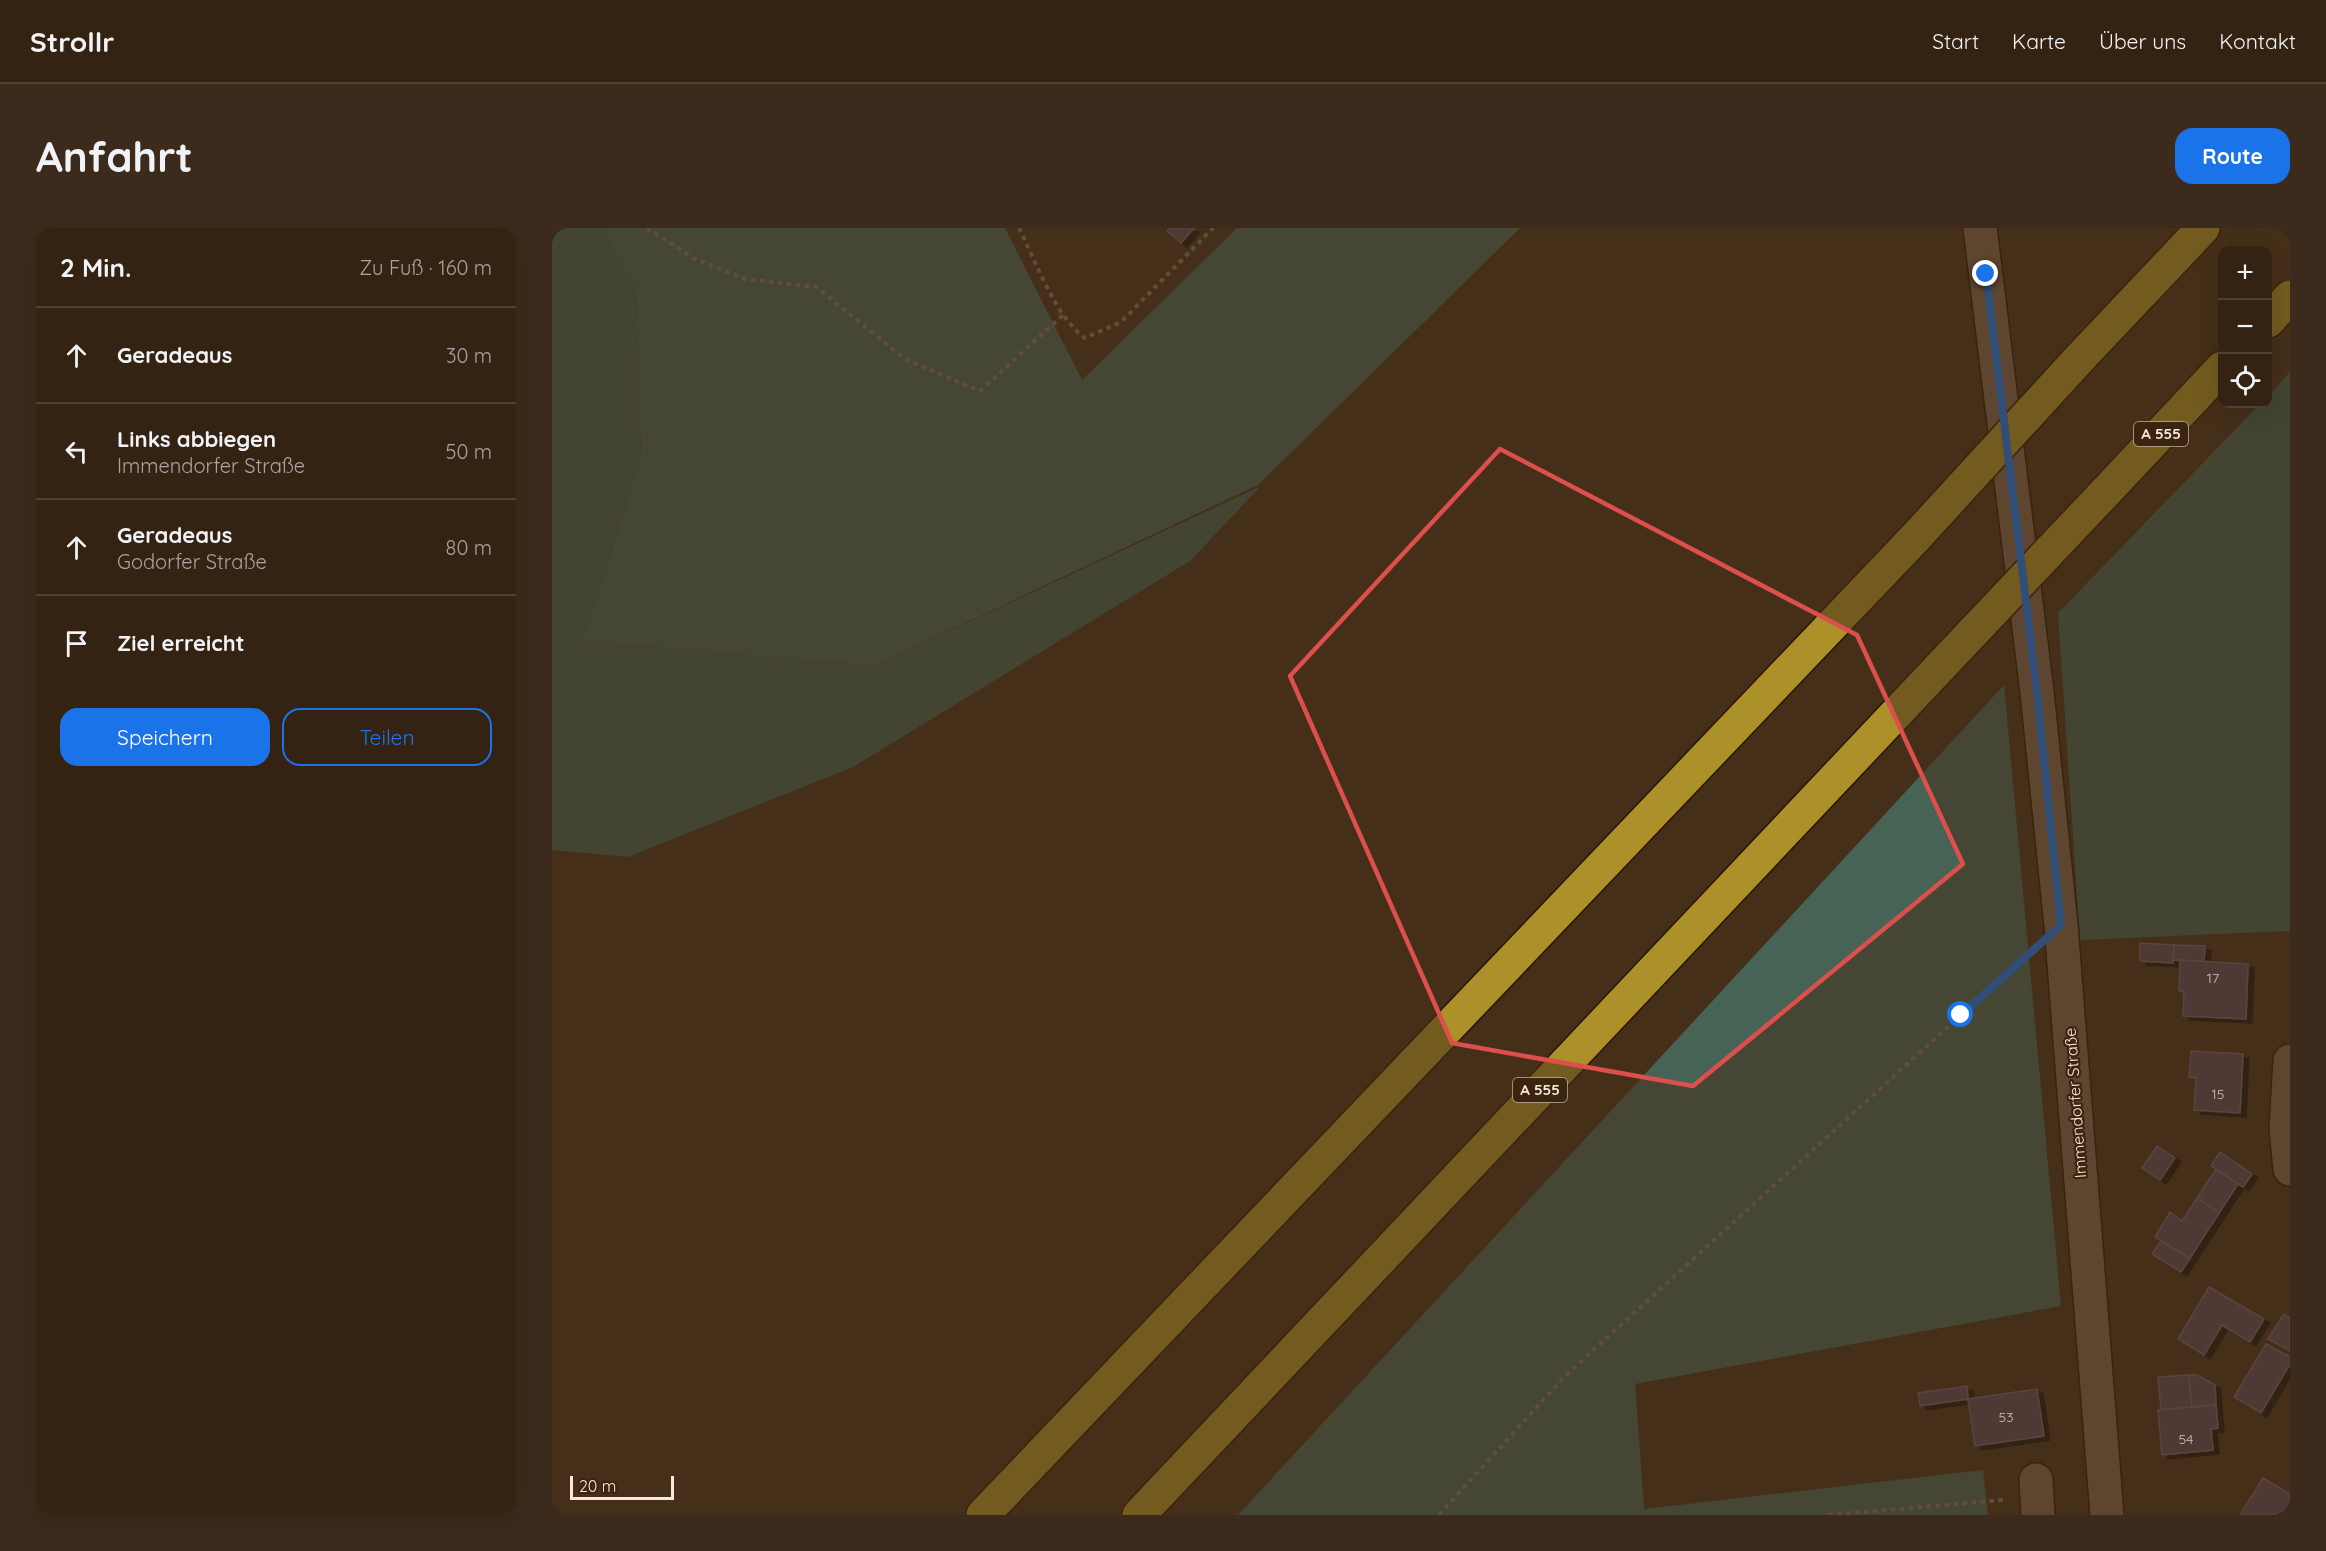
<!DOCTYPE html>
<html lang="de">
<meta charset="utf-8">
<style>
:root{--surface:#342313;--page:#3c2b1c;--text:#f1f3f6;--muted:#a9a4a0;--line:#4e4033;--accent:#1a73e8}
body{margin:0;font-family:Quicksand,sans-serif;background:var(--page);color:var(--text)}
.controls{position:absolute;right:18px;top:18px;display:grid;overflow:hidden;border-radius:12px;box-shadow:0 6px 24px #0002}
.controls button{width:54px;height:54px;display:grid;place-items:center;padding:0;border:0;border-bottom:2px solid var(--line);background:var(--surface);color:var(--text);font:30px sans-serif}
.scale{position:absolute;left:18px;bottom:15px;width:104px;box-sizing:border-box;padding-left:6px;border:3px solid #f9e9dc;border-top:0;font-size:16px;line-height:21px;white-space:nowrap;color:#f9e9dc;-webkit-text-stroke:4px #3b250f;paint-order:stroke}
.stop{position:absolute;width:18px;height:18px;margin:-14px;border:4px solid #1a73e8;border-radius:50%;background:#fff}
.stop.end{background:#1a73e8;border-color:#fff;box-shadow:0 2px 6px #0008}
.list{margin:0;padding:0;list-style:none}
h2{display:flex;justify-content:space-between;align-items:center;height:78px;margin:0;padding:0 24px;font-size:26px}
h2 small{font-size:20px;font-weight:400;color:var(--muted)}
.list li{display:grid;grid-template-columns:39px 1fr auto;gap:18px;align-items:center;box-sizing:border-box;height:96px;padding:0 24px;border-top:2px solid var(--line)}
.list b{display:block;font-size:22px;white-space:nowrap}
.list p{margin:0;font-size:20px;white-space:nowrap;color:var(--muted)}
.list em{font-size:20px;font-style:normal;color:var(--muted)}
.actions{display:flex;gap:12px;padding:18px 24px}
.actions a{flex:1;padding:14px 0;border:2px solid var(--accent);border-radius:18px;text-align:center;font-size:21px;color:var(--accent)}
.actions .main{background:var(--accent);color:#fff}
.icon{flex:none;width:33px;height:33px;fill:none;stroke:currentColor;stroke-width:2;stroke-linecap:round;stroke-linejoin:round}
.map{position:relative;flex:none;width:1738px;height:1287px;overflow:hidden;border-radius:18px}
header{display:flex;align-items:center;gap:36px;box-sizing:border-box;height:84px;padding:0 30px;background:var(--surface);border-bottom:2px solid var(--line)}
header strong{font-size:28px}
nav{display:flex;gap:33px;margin-inline-start:auto;font-size:21px}
.intro{display:flex;align-items:center;justify-content:space-between;box-sizing:border-box;height:144px;padding:0 36px}
h1{margin:0;font-size:42px}
.button{padding:15px 27px;border-radius:18px;background:var(--accent);color:#fff;font-size:21px;font-weight:700}
main{display:flex;gap:36px;padding:0 36px}
aside{flex:1;background:var(--surface);border-radius:18px;box-shadow:0 6px 24px #0002}
.map>svg:first-child{display:block}
</style>
<header>
<strong>Strollr</strong>
<nav><a>Start</a><a>Karte</a><a>Über uns</a><a>Kontakt</a></nav>
</header>
<div class="intro"><h1>Anfahrt</h1><a class="button">Route</a></div>
<main>
<aside>
<h2>2 Min.<small>Zu Fuß · 160 m</small></h2>
<ul class="list">
<li><svg class="icon" aria-label="ahead" viewBox="0 0 24 24"><path d="M12 20V5M6 11l6-6 6 6"/></svg><div><b>Geradeaus</b></div><em>30 m</em></li>
<li><svg class="icon" aria-label="left" viewBox="0 0 24 24"><path d="M17 20v-9H6M10 6l-5 5 5 5"/></svg><div><b>Links abbiegen</b><p>Immendorfer Straße</p></div><em>50 m</em></li>
<li><svg class="icon" aria-label="ahead" viewBox="0 0 24 24"><path d="M12 20V5M6 11l6-6 6 6"/></svg><div><b>Geradeaus</b><p>Godorfer Straße</p></div><em>80 m</em></li>
<li><svg class="icon" aria-label="arrive" viewBox="0 0 24 24"><path d="M6 21V4h12l-3 4 3 4H6"/></svg><div><b>Ziel erreicht</b></div></li>
</ul>
<div class="actions"><a class="main">Speichern</a><a>Teilen</a></div>
</aside>
<div class="map">
<svg width="1738" height="1287" viewBox="0 0 1738 1287">
<defs>
<filter id="shadow"><feDropShadow dx="6" dy="4" stdDeviation="0" flood-color="#0009"/></filter>
</defs>
<rect width="100%" height="100%" fill="#462f19"/>
<g fill="#415d50">
<polygon points="0,0 52,0 84,62 89,230 31,413 322,438 709,258 638,333 301,539 76,629 0,622"/>
<polygon points="1738,144 1738,703 1528,712 1506,385 1708,176 1716,176 1716,168"/>
</g>
<g fill="#466355">
<polygon points="52,0 453,0 530,152 685,0 968,0 706,257 322,438 31,413 89,230 84,62"/>
<polygon points="1452,457 1509,1078 1083,1156 1092,1281 1431,1242 1436,1287 686,1287"/>
</g>
<g fill="#5a4456" stroke="#775c72" stroke-width="1.5" filter="url(#shadow)">
<polygon points="618,0 642,0 629,15 615,3"/>
<polygon points="1588,715 1622,717 1621,735 1588,733"/>
<polygon points="1622,717 1653,718 1652,734 1621,732"/>
<polygon points="1628,732 1696,736 1694,791 1631,788 1632,764 1627,763"/>
<polygon points="1639,823 1691,826 1688,885 1642,882 1644,850 1637,849"/>
<polygon points="1605,918 1623,930 1608,952 1590,940"/>
<polygon points="1668,924 1700,946 1691,959 1659,938"/>
<polygon points="1664,941 1686,956 1667,985 1645,970"/>
<polygon points="1645,970 1667,985 1638,1030 1603,1009 1618,984 1630,993"/>
<polygon points="1609,1013 1638,1030 1629,1044 1600,1026"/>
<polygon points="1657,1059 1712,1091 1698,1114 1670,1097 1652,1127 1626,1111"/>
<polygon points="1732,1086 1738,1090 1738,1123 1716,1111"/>
<polygon points="1714,1116 1738,1129 1738,1136 1709,1185 1682,1169"/>
<polygon points="1637,1147 1640,1179 1609,1182 1606,1149"/>
<polygon points="1637,1147 1645,1147 1663,1157 1664,1177 1640,1179"/>
<polygon points="1415,1158 1416,1171 1368,1178 1366,1165"/>
<polygon points="1485,1161 1492,1208 1423,1218 1416,1171"/>
<polygon points="1664,1177 1666,1200 1659,1201 1661,1222 1610,1227 1606,1182"/>
<polygon points="1711,1250 1738,1266 1738,1287 1688,1287"/>
</g>
<g fill="none" stroke-linecap="round" stroke-linejoin="round">
<g stroke="#2b1602" stroke-width="36">
<g id="minor">
<polyline points="1428,0 1485,464 1509,697 1555,1287"/>
<polyline points="1738,833 1734,900 1738,941"/>
<polyline points="1484,1252 1486,1287"/>
</g>
</g>
<g stroke="#2b1602" stroke-width="36">
<g id="highway">
<polyline points="1716,93 1738,69"/>
<polyline points="1528,130 1651,0"/>
<polyline points="1547,271 1670,140"/>
<polyline points="431,1287 1363,310"/>
<polyline points="587,1287 1389,438"/>
</g>
</g>
<g stroke="#87725f" stroke-width="4" stroke-dasharray="4.5 4.5" stroke-linecap="butt">
<polyline points="95,0 141,30 193,51 264,59 353,131 428,163 511,87"/>
<path d="M467,0C483,32 504,90 533,110L569,94L661,0"/>
<polyline points="887,1287 1013,1148 1477,725"/>
<polyline points="1276,1287 1451,1272"/>
</g>
<use href="#minor" stroke="#7b614a" stroke-width="33"/>
<use href="#highway" stroke="#ac9029" stroke-width="33"/>
<g stroke="#2b1602" stroke-width="36" stroke-linecap="butt">
<g id="highway-bridge">
<polyline points="1363,310 1528,130"/>
<polyline points="1389,438 1547,271"/>
</g>
</g>
<use href="#highway-bridge" stroke="#ac9029" stroke-width="33"/>
</g>
<g fill="none" stroke-linecap="round" stroke-linejoin="round">
<polyline stroke="#1a73e8" stroke-width="8" points="1409,787 1509,697 1485,464 1434,46"/>
</g>
<path d="M0 0H1738V1287H0ZM948,221L1305,407L1411,636L1141,858L900,815L738,448Z" fill="#462f19" fill-opacity=".55" fill-rule="evenodd"/>
<path fill="none" stroke="#dd4f4c" stroke-width="4.5" stroke-linejoin="round" d="M948,221L1305,407L1411,636L1141,858L900,815L738,448Z"/>
<g text-anchor="middle" stroke-width="4.5" stroke-linejoin="round" paint-order="stroke">
<g font-size="14" fill="#d1c0ba">
<text x="1661" y="755">17</text>
<text x="1666" y="871">15</text>
<text x="1454" y="1194">53</text>
<text x="1634" y="1216">54</text>
</g>
<g fill="#3b250f" stroke="#c0ae9e" stroke-width="1.5">
<rect x="1582" y="194" width="54" height="24" rx="4.5"/>
<rect x="961" y="850" width="54" height="24" rx="4.5"/>
</g>
<g font-size="15" font-weight="bold" fill="#f9e9dc">
<text x="1609" y="211">A 555</text>
<text x="988" y="867">A 555</text>
</g>
<g font-size="16" fill="#f9e9dc" stroke="#3b250f">
<text transform="translate(1523 875) rotate(-94)" y="6">Immendorfer Straße</text>
</g>
</g>
</svg>
<div class="controls">
<button>+</button>
<button>−</button>
<button><svg class="icon" aria-label="locate" viewBox="0 0 24 24"><circle cx="12" cy="12" r="6"/><path d="M12 2v4M12 18v4M2 12h4M18 12h4"/></svg></button>
</div>
<div class="scale">20 m</div>
<div class="stop" style="left:1409px;top:787px"></div>
<div class="stop end" style="left:1434px;top:46px"></div>
</div>
</main>
